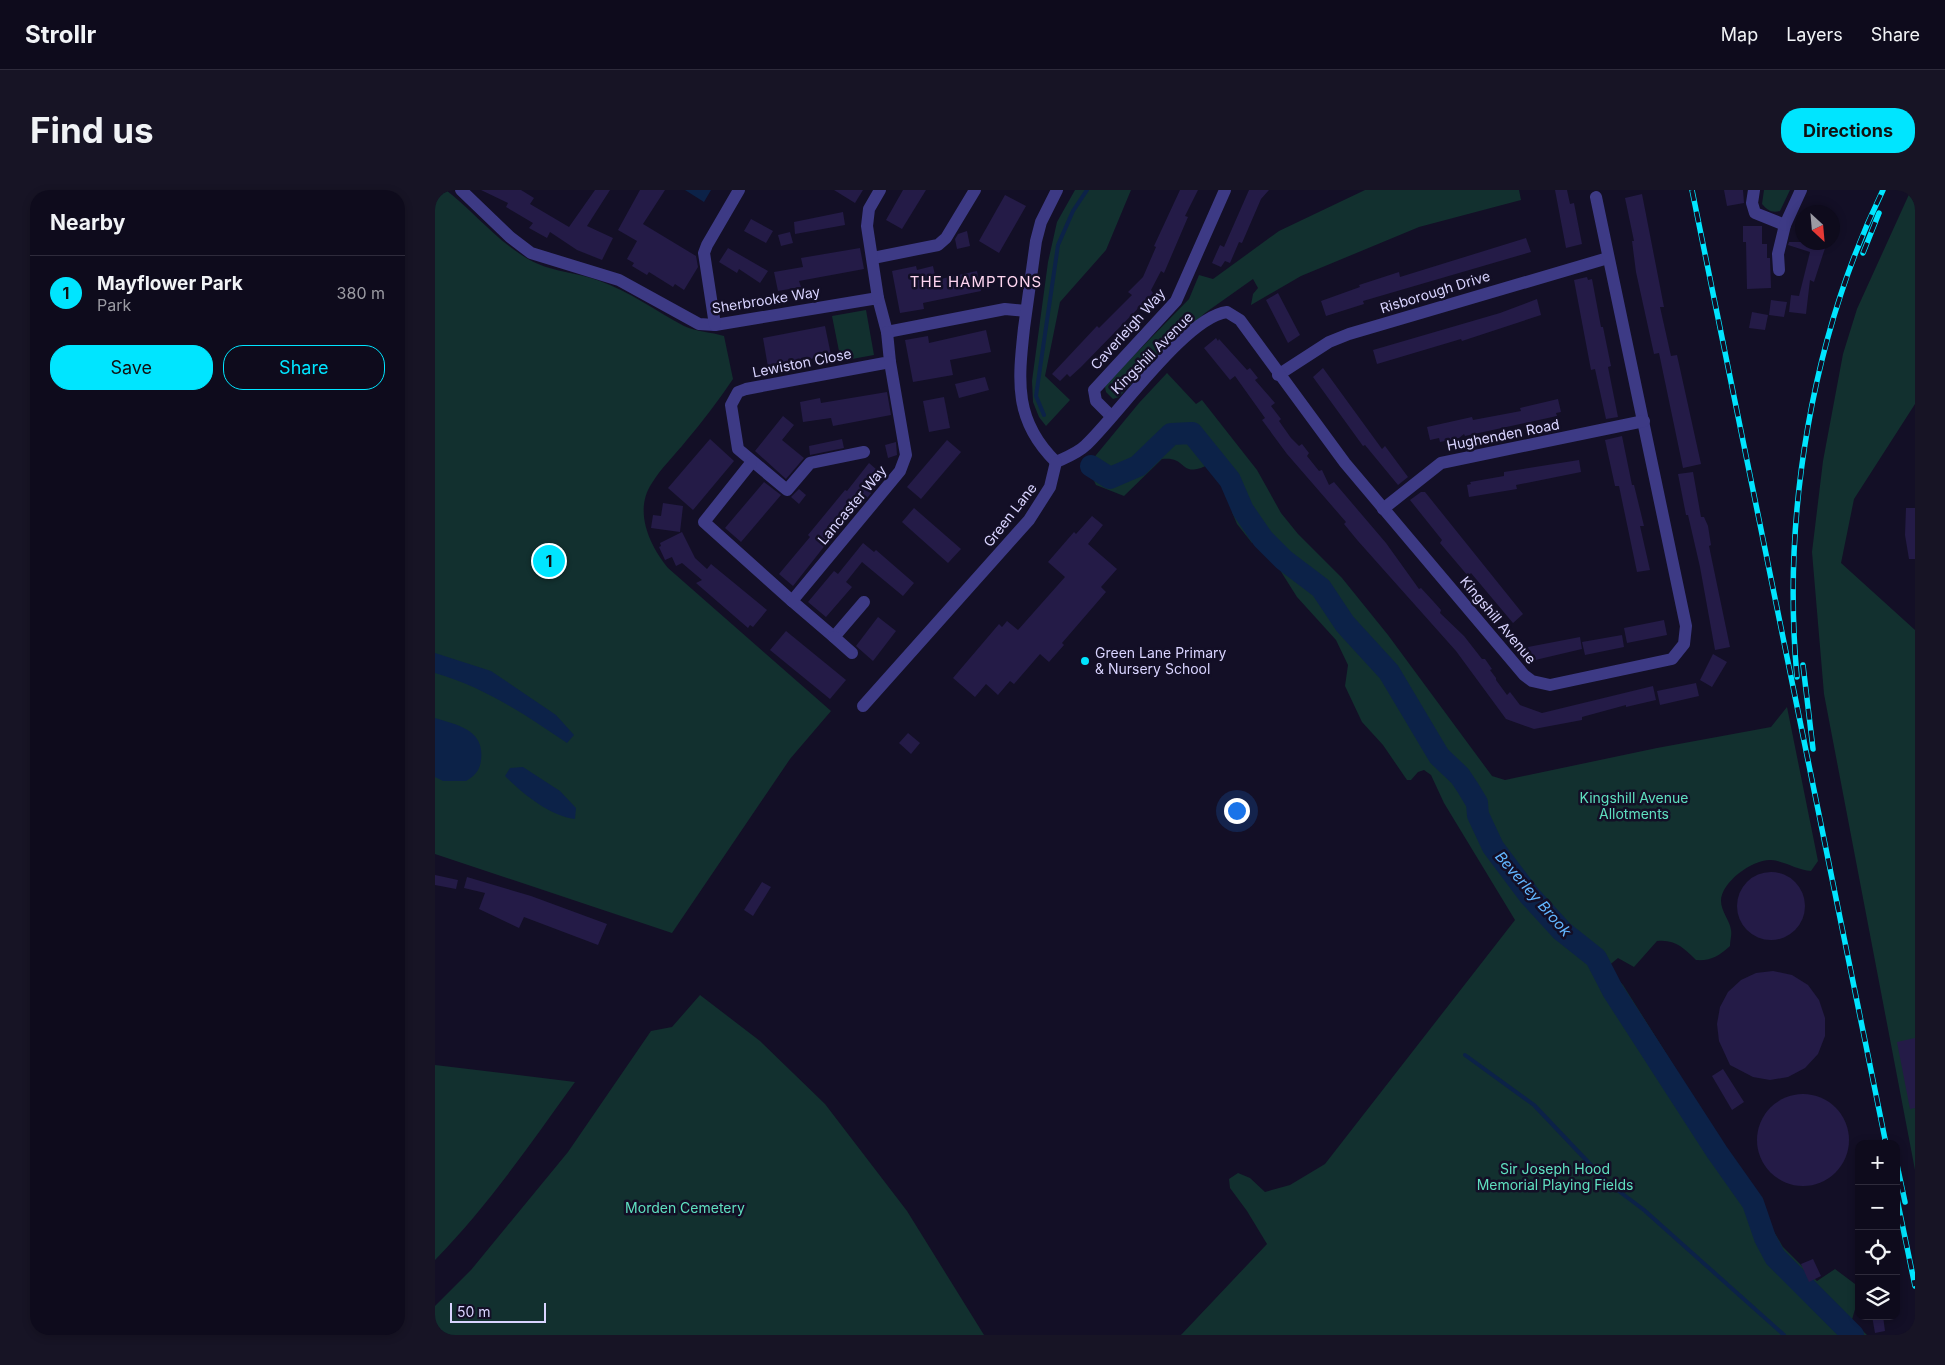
<!DOCTYPE html>
<meta charset="utf-8">
<style>
:root{--surface:#0e0b1c;--page:#171425;--text:#f1f3f6;--muted:#9b9ba3;--line:#2e2b3b;--accent:#00e5ff}
body{margin:0;font-family:Inter,sans-serif;background:var(--page);color:var(--text)}
.controls{position:absolute;right:15px;bottom:15px;display:grid;overflow:hidden;border-radius:10px;box-shadow:0 2px 8px #0003}
.controls button{width:45px;height:45px;display:grid;place-items:center;padding:0;border:0;border-bottom:1px solid var(--line);background:var(--surface);color:var(--text);font:25px sans-serif}
.compass{position:absolute;left:1360px;top:15px;width:45px;height:45px;border-radius:50%;background:var(--surface);box-shadow:0 2px 8px #0003;rotate:154deg}
.scale{position:absolute;left:15px;bottom:12px;width:96px;box-sizing:border-box;padding-left:5px;border:2px solid #d9d4ff;border-top:0;font-size:14px;line-height:18px;white-space:nowrap;color:#d9d4ff;-webkit-text-stroke:4px #130f26;paint-order:stroke}
.you{position:absolute;left:801px;top:620px;width:18px;height:18px;margin:-12px;border:4px solid #fff;border-radius:50%;background:#1a73e8;box-shadow:0 0 0 8px #1a73e833}
.badge{display:grid;place-items:center;width:32px;height:32px;border-radius:50%;background:var(--accent);color:#111;font-size:16px;font-weight:700}
.pin{position:absolute;translate:-50% -50%;border:2px solid #fff;box-shadow:0 1px 5px #0006}
.list{margin:0;padding:0;list-style:none}
h2{display:flex;justify-content:space-between;align-items:center;height:65px;margin:0;padding:0 20px;font-size:21px}
h2 small{font-size:16px;font-weight:400;color:var(--muted)}
.list li{display:grid;grid-template-columns:32px 1fr auto;gap:15px;align-items:center;box-sizing:border-box;height:75px;padding:0 20px;border-top:1px solid var(--line)}
.list b{display:block;font-size:19px;white-space:nowrap}
.list p{margin:0;font-size:16px;white-space:nowrap;color:var(--muted)}
.list em{font-size:16px;font-style:normal;color:var(--muted)}
.actions{display:flex;gap:10px;padding:15px 20px}
.actions a{flex:1;padding:11px 0;border:1px solid var(--accent);border-radius:20px;text-align:center;font-size:18px;color:var(--accent)}
.actions .main{background:var(--accent);color:#111}
.icon{flex:none;width:28px;height:28px;fill:none;stroke:currentColor;stroke-width:2;stroke-linecap:round;stroke-linejoin:round}
.map{position:relative;flex:none;width:1480px;height:1145px;overflow:hidden;border-radius:20px}
header{display:flex;align-items:center;gap:30px;box-sizing:border-box;height:70px;padding:0 25px;background:var(--surface);border-bottom:1px solid var(--line)}
header strong{font-size:24px}
nav{display:flex;gap:28px;margin-inline-start:auto;font-size:18px}
.intro{display:flex;align-items:center;justify-content:space-between;box-sizing:border-box;height:120px;padding:0 30px}
h1{margin:0;font-size:35px}
.button{padding:12px 22px;border-radius:20px;background:var(--accent);color:#111;font-size:18px;font-weight:700}
main{display:flex;gap:30px;padding:0 30px}
aside{flex:1;background:var(--surface);border-radius:20px;box-shadow:0 2px 8px #0003}
.map>svg:first-child{display:block}
</style>
<header>
<strong>Strollr</strong>
<nav><a>Map</a><a>Layers</a><a>Share</a></nav>
</header>
<div class="intro"><h1>Find us</h1><a class="button">Directions</a></div>
<main>
<aside>
<h2>Nearby<small></small></h2>
<ul class="list">
<li><span class="badge">1</span><div><b>Mayflower Park</b><p>Park</p></div><em>380 m</em></li>
</ul>
<div class="actions"><a class="main">Save</a><a>Share</a></div>
</aside>
<div class="map">
<svg width="1480" height="1145" viewBox="0 0 1480 1145">
<rect width="100%" height="100%" fill="#130f26"/>
<g fill="#12302f">
<path d="M0,0H11C39,22 62,51 93,69C115,82 141,82 165,91C195,102 221,121 249,136C262,142 276,142 289,146L298,189C283,211 268,231 251,251C240,265 226,278 217,293C198,321 215,356 233,378L396,521L355,569L237,743L0,664Z"/>
<polygon points="640,0 696,0 671,60 625,112 610,186 635,210 611,236 604,227 598,212 597,191 613,72 622,32"/>
<polygon points="930,0 1084,0 1086,10 984,37 866,86 816,115 818,104 823,98 818,89 770,123 720,169 684,207 678,209 671,202 670,197 672,193 754,109 764,85 778,89 844,41"/>
<path d="M1329,0H1355L1345,21C1337,23 1333,21 1327,14Z"/>
<polygon points="1476,0 1480,0 1480,214 1419,309 1406,373 1480,440 1480,980 1389,504 1377,362 1388,271 1408,164 1422,119"/>
<polygon points="431,120 439,165 406,171 397,126"/>
<path d="M732,183L761,214L767,210L822,280L846,323L863,344L907,388L953,445L1057,586L1070,590L1222,558L1336,537L1352,517L1383,671L1376,681C1362,680 1350,671 1336,670C1318,669 1286,692 1286,711C1286,721 1295,731 1296,740C1297,745 1295,751 1295,756C1284,766 1276,771 1261,770C1249,758 1240,749 1222,751L1199,777L1183,768L1172,777L1188,795L1278,938L1348,1057L1382,1091L1400,1079L1424,1097C1424,1110 1420,1118 1417,1130L1432,1145H746L832,1054L812,1021L795,998L794,989L803,983L815,988L830,1002L855,995L890,974L1080,730L1009,613L996,585L989,580L983,582L976,590H972L948,555L927,532L910,496L913,475L901,450L862,407L826,350L817,353L802,334L797,322L801,310L777,276L773,275C743,289 754,266 727,269L689,306L661,295L652,276L704,213Z"/>
<polygon points="265,805 325,851 390,914 472,1021 549,1145 0,1145 0,1116 36,1080 133,962 216,841 237,837"/>
<path d="M0,875L140,892C96,953 53,1016 0,1070Z"/>
</g>
<g fill="#0c2248">
<polygon points="250,0 276,0 269,12"/>
<path d="M0,463L56,481L121,525L139,545L132,553C89,524 51,498 0,483Z"/>
<path d="M0,528C23,535 50,540 46,570C45,580 40,586 31,591H8L0,587Z"/>
<path d="M88,577L125,601L141,618L140,629C115,626 88,604 70,586L75,578Z"/>
</g>
<g fill="none" stroke-linecap="round" stroke-linejoin="round">
<g stroke="#0c2248" stroke-width="4">
<polyline points="609,225 601,206 623,55 638,21 652,0"/>
<polyline points="1030,865 1099,915 1173,993 1209,1020 1349,1145"/>
</g>
<polyline stroke="#0c2248" stroke-width="22" points="656,276 675,288 703,276 736,244 757,243 795,290 808,320 828,349 849,370 886,398 910,434 954,482 1004,566 1025,586 1033,598 1042,613 1043,625 1058,657 1094,705 1127,741 1161,768 1178,801 1282,962 1318,1013 1330,1048 1340,1067 1418,1145"/>
</g>
<g fill="#241b47">
<polygon points="46,0 86,0 99,8 95,14 134,37 160,0 175,0 152,36 178,48 167,70 142,60 115,42 112,48 94,38 98,33 71,17 73,13"/>
<polygon points="205,0 230,0 208,34 261,66 263,77 249,100 240,94 238,97 214,82 212,85 197,76 199,73 192,69 202,51 183,40"/>
<polygon points="399,0 428,0 420,13"/>
<polygon points="468,0 491,0 467,39 451,30"/>
<polygon points="745,0 763,0 750,26 753,27 729,83 726,81 716,100 718,103 646,177 635,187 632,184 625,191 617,184 662,136 664,138 697,105 693,102 708,87 721,57 719,56"/>
<polygon points="814,0 834,0 826,9 807,53 804,52 795,73 790,71 786,77 777,73 785,55 789,57"/>
<polygon points="1120,0 1132,0 1135,14 1139,13 1147,54 1131,58"/>
<polygon points="1289,0 1308,0 1309,13 1292,16"/>
<polygon points="1207,4 1229,117 1225,117 1236,166 1242,165 1266,274 1248,278 1224,163 1219,164 1201,82 1197,51 1199,51 1190,8"/>
<polygon points="570,5 591,16 564,63 544,51"/>
<polygon points="408,22 410,35 360,44 359,32"/>
<polygon points="316,29 338,41 331,53 309,41"/>
<polygon points="1308,36 1327,36 1327,54 1332,54 1332,68 1335,68 1336,98 1312,99 1311,52 1308,52"/>
<polygon points="532,41 535,56 522,59 520,49 523,44"/>
<polygon points="355,42 358,53 346,56 343,45"/>
<polygon points="1091,48 1096,62 928,111 929,114 891,126 886,111 925,97 924,95 964,82 965,87"/>
<polygon points="1354,52 1392,52 1379,92 1375,90 1371,124 1354,122 1356,105 1364,106 1375,62 1353,55"/>
<polygon points="293,58 333,81 325,93 304,79 302,83 284,72"/>
<polygon points="425,58 429,79 364,91 366,97 343,101 339,82 368,77 366,68"/>
<polygon points="481,76 482,80 498,76 501,90 542,81 546,101 488,113 489,119 465,123 457,81"/>
<polygon points="1152,87 1153,90 1157,89 1166,137 1168,137 1176,176 1173,177 1183,227 1171,229 1160,179 1156,180 1139,90"/>
<polygon points="843,103 865,145 853,153 831,110"/>
<polygon points="1102,109 1106,125 1027,151 1026,149 942,174 938,160 1065,123"/>
<polygon points="1336,110 1352,112 1349,127 1334,125"/>
<polygon points="1317,122 1333,125 1330,140 1314,138"/>
<polygon points="390,136 396,165 333,177 328,148"/>
<polygon points="551,140 556,162 515,170 518,185 478,192 470,150 493,146 494,153"/>
<polygon points="781,148 783,151 784,149 812,180 815,178 823,188 820,190 840,213 836,216 846,229 844,231 856,248 864,256 867,254 874,263 872,266 884,281 887,280 894,295 899,292 951,353 984,399 986,398 998,411 1006,420 1005,423 1029,446 1047,469 1050,469 1057,479 1055,480 1061,488 1061,490 1072,505 1075,502 1085,515 1107,523 1218,496 1221,510 1191,517 1191,515 1147,527 1147,530 1099,539 1071,529 1021,461 923,351 909,334 911,332 852,264 827,230 830,228 800,186 795,190 769,158"/>
<polygon points="888,178 947,259 950,256 973,287 963,295 930,255 928,256 878,187"/>
<polygon points="550,187 554,200 524,208 520,194"/>
<polygon points="452,202 456,225 398,236 396,228 368,232 365,212 385,208 386,213"/>
<polygon points="509,207 515,238 494,242 488,211"/>
<polygon points="1123,209 1126,222 1121,223 1122,226 1030,246 1029,244 1024,248 1005,252 1004,248 995,250 992,237 1037,227 1038,230 1086,221 1085,218"/>
<polygon points="348,226 359,235 347,250 369,268 351,289 320,261"/>
<polygon points="1187,246 1197,295 1199,295 1209,336 1205,336 1215,380 1202,382 1184,296 1180,296 1170,250"/>
<polygon points="275,249 299,271 258,320 233,298"/>
<polygon points="407,249 409,258 375,265 374,256"/>
<polygon points="512,250 526,262 486,309 472,297"/>
<polygon points="461,252 462,265 453,268 450,255"/>
<polygon points="1144,270 1146,282 1081,295 1082,299 1034,307 1032,295 1036,294 1035,292 1069,286 1069,282"/>
<polygon points="434,273 442,280 442,284 435,293 441,297 428,313 425,311 358,396 344,384 375,347 373,345 410,300 412,301"/>
<polygon points="1258,282 1266,327 1269,327 1273,336 1276,355 1274,356 1295,457 1280,460 1265,377 1253,325 1251,325 1243,284"/>
<polygon points="329,292 346,305 306,352 290,338"/>
<polygon points="364,299 371,305 364,314 356,307"/>
<polygon points="986,302 990,302 1088,424 1078,433 1036,383 1033,386 1005,353 1007,350 975,310"/>
<polygon points="228,313 248,316 245,342 216,338 218,325 226,326"/>
<polygon points="479,318 526,359 513,373 467,332"/>
<polygon points="1471,318 1480,318 1480,369 1474,369 1470,345"/>
<polygon points="657,326 668,335 653,354 682,379 666,397 671,402 627,453 629,455 614,472 605,464 579,494 575,491 563,505 551,494 540,507 518,488 564,434 567,437 572,431 583,440 630,387 613,372 639,342 641,344"/>
<polygon points="247,342 260,368 272,379 276,374 332,420 318,437 315,435 313,438 261,393 267,390 247,373 241,376 237,367 230,370 224,357 226,356 225,353"/>
<polygon points="428,353 439,362 441,360 479,393 468,406 427,372 411,392 417,397 391,427 373,412 399,381 403,384"/>
<polygon points="443,427 461,441 438,471 421,456"/>
<polygon points="1229,430 1232,445 1192,453 1189,438"/>
<polygon points="351,441 411,490 395,509 335,460"/>
<polygon points="1187,445 1189,457 1150,465 1147,452"/>
<polygon points="1145,447 1147,459 1096,471 1093,457"/>
<polygon points="1278,464 1292,472 1277,497 1265,490"/>
<polygon points="1261,493 1264,506 1225,515 1222,501"/>
<polygon points="473,543 485,553 476,564 464,553"/>
<circle cx="1336" cy="716" r="34"/>
<polygon points="0,685 23,690 21,699 0,695"/>
<polygon points="32,687 96,706 172,734 163,755 89,727 84,738 44,719 50,703 29,698"/>
<polygon points="327,692 336,697 318,726 309,720"/>
<polygon points="1338,781 1357,785 1373,795 1384,810 1390,828 1390,846 1383,864 1370,878 1353,887 1335,890 1318,887 1295,875 1284,851 1282,834 1285,817 1293,802 1306,790 1321,783"/>
<polygon points="1480,848 1480,918 1475,919 1462,852"/>
<polygon points="1288,879 1309,912 1297,920 1277,886"/>
<circle cx="1368" cy="950" r="46"/>
<polygon points="1378,1069 1386,1086 1374,1092 1366,1074"/>
<polygon points="1437,1126 1448,1126 1450,1141 1440,1143"/>
</g>
<g fill="none" stroke-linecap="round" stroke-linejoin="round">
<g stroke="#3d3a85" stroke-width="12">
<polyline points="26,0 75,47 96,63 184,90 264,134 280,135 443,108 452,142 570,119 591,121"/>
<polyline points="1319,0 1317,13 1320,23 1350,35 1343,64 1344,80"/>
<polyline points="1350,35 1366,0"/>
<polyline points="438,68 503,55 511,48 540,0"/>
<polyline points="443,108 432,36 434,19 445,0"/>
<polyline points="280,135 269,63 272,55 304,0"/>
<polyline points="843,185 894,152 914,144 1173,68"/>
<polyline points="676,226 661,211 659,200 741,111 790,0"/>
<polyline points="429,262 375,273 352,300 303,259 296,215 303,202 311,199 455,172 452,142"/>
<path d="M621,272C632,267 643,263 651,255C683,225 751,127 792,122L805,130L910,273L1089,485L1097,491L1115,495L1237,469L1249,454L1251,436L1161,7"/>
<path d="M621,272C579,231 583,192 589,138C593,109 597,80 601,51L606,32L622,0"/>
<polyline points="316,273 269,332 357,411"/>
<polyline points="948,319 1006,273 1209,231"/>
<polyline points="429,412 399,447 357,411 465,281 471,265 455,172"/>
<polyline points="399,447 417,463"/>
<polyline points="428,516 594,330 615,297 621,272"/>
</g>
<g stroke="#00e5ff" stroke-width="5.5">
<g id="rail">
<polyline points="1257,0 1451,954"/>
<polyline points="1428,63 1444,23"/>
<polyline points="1368,475 1378,559"/>
<path d="M1362,487C1347,325 1377,146 1448,0"/>
<polyline points="1461,970 1470,1012"/>
<polyline points="1461,1004 1480,1096"/>
</g>
</g>
<use href="#rail" stroke="#130f26" stroke-width="4" stroke-dasharray="11" stroke-linecap="butt"/>
</g>
<circle fill="#00e5ff" stroke="#130f26" stroke-width="2" cx="650" cy="471" r="5"/>
<g text-anchor="middle" stroke-width="5" stroke-linejoin="round" paint-order="stroke">
<g font-size="14" fill="#d9d4ff" stroke="#130f26">
<text transform="translate(1000 102) rotate(-17)" y="5">Risborough Drive</text>
<text transform="translate(331 110) rotate(-9)" y="5">Sherbrooke Way</text>
<text transform="translate(693 139) rotate(-48)" y="5">Caverleigh Way</text>
<text transform="translate(717 163) rotate(-45)" y="5">Kingshill Avenue</text>
<text transform="translate(367 173) rotate(-11)" y="5">Lewiston Close</text>
<text transform="translate(1068 245) rotate(-11)" y="5">Hughenden Road</text>
<text transform="translate(417 315) rotate(-50)" y="5">Lancaster Way</text>
<text transform="translate(575 325) rotate(-52)" y="5">Green Lane</text>
<text transform="translate(1063 430) rotate(50)" y="5">Kingshill Avenue</text>
</g>
<g font-size="14" fill="#d9d4ff" stroke="#130f26" text-anchor="start">
<text x="660" y="468">Green Lane Primary<tspan x="660" dy="16">&amp; Nursery School</tspan></text>
</g>
<g font-size="14" fill="#5fe0c0" stroke="#130f26">
<text x="1199" y="613">Kingshill Avenue<tspan x="1199" dy="16">Allotments</tspan></text>
<text x="1120" y="984">Sir Joseph Hood<tspan x="1120" dy="16">Memorial Playing Fields</tspan></text>
<text x="250" y="1023">Morden Cemetery</text>
</g>
<g font-size="15" letter-spacing="1" fill="#ffd6f0" stroke="#130f26">
<text x="541" y="97">THE HAMPTONS</text>
</g>
<g font-size="15" font-style="italic" fill="#62b6ff" stroke="#130f26">
<text transform="translate(1098 704) rotate(49)" y="5">Beverley Brook</text>
</g>
</g>
</svg>
<div class="controls">
<button>+</button>
<button>−</button>
<button><svg class="icon" aria-label="locate" viewBox="0 0 24 24"><circle cx="12" cy="12" r="6"/><path d="M12 2v4M12 18v4M2 12h4M18 12h4"/></svg></button>
<button><svg class="icon" aria-label="layers" viewBox="0 0 24 24"><path d="M12 4l9 5-9 5-9-5zM3 14l9 5 9-5"/></svg></button>
</div>
<svg class="compass" viewBox="-18 -18 36 36"><path d="M0-13l5 13h-10z" fill="#e53935"/><path d="M0 13l5-13h-10z" fill="#9b9ba3"/></svg>
<div class="scale">50 m</div>
<div class="you"></div>
<div class="pin badge" style="left:114px;top:371px">1</div>
</div>
</main>
